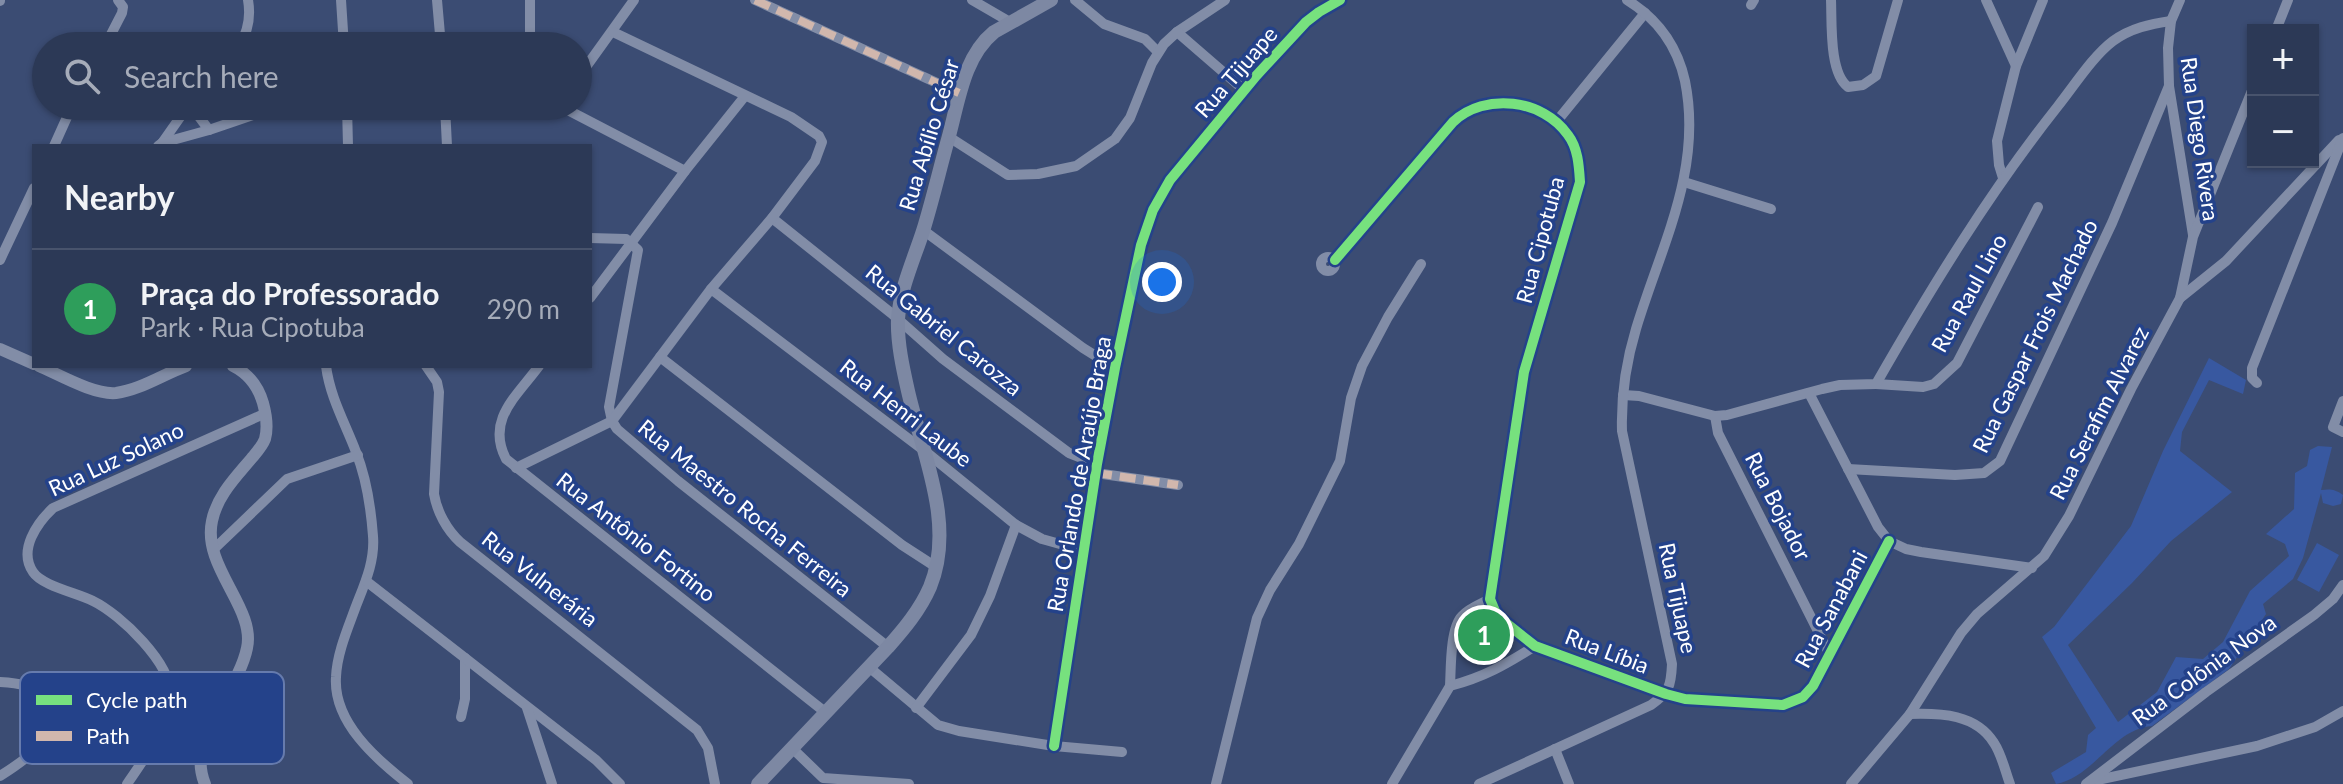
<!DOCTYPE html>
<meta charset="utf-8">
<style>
:root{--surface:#2c3956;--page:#34405c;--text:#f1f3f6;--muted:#a6acb9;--line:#48536c;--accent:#bac0ce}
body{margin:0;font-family:Lato,sans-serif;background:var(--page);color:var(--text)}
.controls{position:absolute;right:24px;top:24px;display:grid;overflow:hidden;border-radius:0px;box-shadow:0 2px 6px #0004}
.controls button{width:72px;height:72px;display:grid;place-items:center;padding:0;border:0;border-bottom:2px solid var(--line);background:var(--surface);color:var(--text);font:40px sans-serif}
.you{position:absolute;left:1162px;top:282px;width:28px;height:28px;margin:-20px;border:6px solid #fff;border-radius:50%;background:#1a73e8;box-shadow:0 0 0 12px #1a73e833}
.badge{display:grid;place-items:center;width:52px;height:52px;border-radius:50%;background:var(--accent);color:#fff;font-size:26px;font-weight:700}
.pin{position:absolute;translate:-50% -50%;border:4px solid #fff;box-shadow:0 2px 8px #0006}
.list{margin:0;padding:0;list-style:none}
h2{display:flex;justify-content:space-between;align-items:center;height:104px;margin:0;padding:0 32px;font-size:34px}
h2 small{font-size:26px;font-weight:400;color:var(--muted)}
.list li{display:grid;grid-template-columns:52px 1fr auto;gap:24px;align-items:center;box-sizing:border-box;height:120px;padding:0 32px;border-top:2px solid var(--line)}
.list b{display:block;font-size:30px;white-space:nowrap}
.list p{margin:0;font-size:26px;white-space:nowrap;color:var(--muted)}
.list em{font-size:26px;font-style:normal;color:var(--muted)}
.icon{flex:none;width:44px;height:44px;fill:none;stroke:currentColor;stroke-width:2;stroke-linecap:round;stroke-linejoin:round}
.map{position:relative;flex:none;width:2343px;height:784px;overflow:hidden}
.search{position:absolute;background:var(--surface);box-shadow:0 2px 6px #0004;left:32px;top:32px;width:560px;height:88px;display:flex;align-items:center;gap:20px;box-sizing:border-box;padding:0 28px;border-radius:44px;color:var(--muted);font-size:30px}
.panel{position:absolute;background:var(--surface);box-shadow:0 2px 6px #0004;left:32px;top:144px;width:560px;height:224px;border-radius:0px}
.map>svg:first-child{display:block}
</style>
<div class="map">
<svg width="2343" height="784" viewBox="0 0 2343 784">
<rect width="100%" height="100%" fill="#3b4c73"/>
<g fill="#3858a0">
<path d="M2209,358L2246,380L2243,394L2209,380L2182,432L2180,451L2232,492L2171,541L2132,583L2068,645L2118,722L2157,692L2176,657L2203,659L2223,642L2250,591L2289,556L2285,544L2266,534L2294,509L2295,473L2307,466L2310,450L2318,446L2332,447L2321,490C2330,489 2335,489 2343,495L2341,504L2333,506L2323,503L2321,493L2303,558L2293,579L2263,604L2266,614L2229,669L2152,726C2113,729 2094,777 2056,784L2051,773L2086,752L2088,735L2096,728L2042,637L2054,627L2131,526L2163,451Z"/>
<polygon points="2317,543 2339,555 2319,592 2297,580"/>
<polygon points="1483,618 1505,640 1471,658 1468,641 1469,629"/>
</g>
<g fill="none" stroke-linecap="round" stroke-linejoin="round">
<g stroke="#828da7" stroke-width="10">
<polyline points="341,0 344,46"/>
<polyline points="437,0 441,46"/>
<polyline points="530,0 530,46"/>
<polyline points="755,0 959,93"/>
<polyline points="972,0 1010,22"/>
<polyline points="1075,0 1104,24 1145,39 1158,52"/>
<path d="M1831,0C1832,23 1829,73 1848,87L1863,85L1876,76L1898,0"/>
<polyline points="1986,0 2016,66"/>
<polyline points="2180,0 2171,21 2168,48 2169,86 2193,235"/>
<polyline points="0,1 0,0"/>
<polyline points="1751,5 1754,0"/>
<polyline points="2276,30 2288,0"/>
<polyline points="1177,32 1225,0"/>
<polyline points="105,46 122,13 123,7 118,0"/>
<path d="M239,46C248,32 251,17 248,0"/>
<polyline points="578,78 634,0"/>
<polyline points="191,106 209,130"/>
<polyline points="347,106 348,146"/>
<polyline points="445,106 447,146"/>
<polyline points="560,106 685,171"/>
<polyline points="1557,121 1645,13"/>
<polyline points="949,137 1008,175 1038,174 1076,166 1115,139 1130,118 1152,63 1164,44 1177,32 1244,90"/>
<polyline points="162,143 188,106"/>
<polyline points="54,146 72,106"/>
<polyline points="158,146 162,143 209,130 279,106"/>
<polyline points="2003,178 1999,165 1997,141 2016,66 2043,0"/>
<polyline points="1684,182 1771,209"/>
<polyline points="772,218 891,313 943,359 1069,453 1097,464"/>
<polyline points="923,230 1083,348 1115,368"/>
<polyline points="590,238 626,239 638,250 609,407 612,421 617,429 678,481 888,647"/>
<circle cx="1328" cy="264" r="7"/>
<polyline points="0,260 34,188"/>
<path d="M1335,260L1453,122C1485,92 1543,99 1568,135C1578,148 1579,166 1580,182L1524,372L1490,599L1495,611L1501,619L1535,646L1666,694L1685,699L1783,705L1803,697L1813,686L1889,541"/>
<polyline points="711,289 926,452 1016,525 1042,539 1085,551"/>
<polyline points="590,298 685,171 745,96"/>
<polyline points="2180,298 2226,261 2339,140"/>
<polyline points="660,357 902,545 936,567"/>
<path d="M326,366C330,397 345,423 356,452C366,477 371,509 373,536C375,561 365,583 356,606C348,628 337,653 336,677C333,722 376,759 408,784"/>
<path d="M426,366L437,382L439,392L434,494C437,512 447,530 460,542L697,730L708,748L715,784"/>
<path d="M539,366C516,397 486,420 506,459L825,712"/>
<polyline points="2257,383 2252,378 2252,368 2343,138"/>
<polyline points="1876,384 1923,387 1934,384 1957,363 2038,207"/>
<polyline points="1809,393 1878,527 1889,541 1906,549 1921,552 2032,568"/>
<path d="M1623,395L1639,396L1715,416L1727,415L1822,389L1840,385L1876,384C1931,288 1989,193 2058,106C2074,86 2093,56 2113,41C2131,28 2150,24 2171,21"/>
<polyline points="2343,401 2333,427 2343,432"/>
<polyline points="1715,416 1718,433 1830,655"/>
<polyline points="516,468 612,421 711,289 772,218 815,161 822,142 819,136 791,117 613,32"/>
<polyline points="1848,469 1955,475 1984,473 2000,461 2112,223 2169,86"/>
<polyline points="1096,473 1178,485"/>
<polyline points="213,550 287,479 358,455"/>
<polyline points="366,581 465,658 465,699 461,717"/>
<polyline points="465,658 596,760 620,784"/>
<polyline points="870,668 938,725 959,731 1054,746 1122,752"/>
<path d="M0,682C18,683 34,685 45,700C68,732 24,761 0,776"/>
<path d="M1450,686C1451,669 1450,628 1462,616C1469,608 1481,604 1490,599"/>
<polyline points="527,708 552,784"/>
<polyline points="916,708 971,635 990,596 1016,525"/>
<path d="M1910,714C1941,713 1976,714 1994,743C2002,755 2005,771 2010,784"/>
<polyline points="1054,746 1097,464 1115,368 1141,245 1153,210 1170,180 1256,76 1306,22 1319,12 1340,0"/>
<polyline points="792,748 823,778 909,784"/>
<polyline points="1555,749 1569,784"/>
<polyline points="2093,781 2257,746 2315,727 2343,711"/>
<path d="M127,784C144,759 167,729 170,697C174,665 120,614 93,601C78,593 42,586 33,572C18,550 37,523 53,508L266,413"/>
<polyline points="1216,784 1257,618 1270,590 1299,544 1340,461 1351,398 1362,366 1388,317 1421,264"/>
<path d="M1392,784L1450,686C1484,677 1505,665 1535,646"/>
<path d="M1479,784L1651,705C1669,692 1671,687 1672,664L1622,431C1621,397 1626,362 1636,329C1661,246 1703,170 1685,81C1677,45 1658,19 1627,0"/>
<polyline points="1851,784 1910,714 1961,633 1977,614 2044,556 2069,516 2131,389 2180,298 2193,237 2253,88"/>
<polyline points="2086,784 2206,692 2314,615 2333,599 2343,585"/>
</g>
<g stroke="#828da7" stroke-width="12">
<polyline points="0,349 34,364"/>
<path d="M39,366C60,375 94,395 116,393C140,390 164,374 186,366"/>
<path d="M205,784C185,736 238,693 247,648C256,608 202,567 212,521C217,496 235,478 251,459C256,453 262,447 265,439C268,428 266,414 263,403C258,386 249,374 233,366"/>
</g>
<path stroke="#7d88a3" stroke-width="14" d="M758,784L888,647C904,629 920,610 930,587C956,524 922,453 908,391C903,369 897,342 898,319C900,289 914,259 923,231C932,202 939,172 947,143C958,106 962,58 994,32L1051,0"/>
<g stroke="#d1b7ad" stroke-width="8" stroke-dasharray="16 8" stroke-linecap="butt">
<polyline points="755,0 959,93"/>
<polyline points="1096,473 1178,485"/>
</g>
<g stroke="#24428a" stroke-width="15">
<g id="cycleway">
<path d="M1335,260L1453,122C1485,92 1543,99 1568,135C1578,148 1579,166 1580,182L1524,372L1490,599L1495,611L1501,619L1535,646L1666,694L1685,699L1783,705L1803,697L1813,686L1889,541"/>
<polyline points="1054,746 1097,464 1115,368 1141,245 1153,210 1170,180 1256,76 1306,22 1319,12 1340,0"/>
</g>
</g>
<use href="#cycleway" stroke="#77e17e" stroke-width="10"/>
</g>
<g text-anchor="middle" stroke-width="7" stroke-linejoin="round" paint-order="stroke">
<g font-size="22" fill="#fff" stroke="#24428a">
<text transform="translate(1236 72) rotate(-49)" y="8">Rua Tijuape</text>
<text transform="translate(929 135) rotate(-73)" y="8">Rua Abílio César</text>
<text transform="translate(2200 139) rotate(82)" y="8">Rua Diego Rivera</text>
<text transform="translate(1540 240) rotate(-75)" y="8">Rua Cipotuba</text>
<text transform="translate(1969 293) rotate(-61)" y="8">Rua Raul Lino</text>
<text transform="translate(944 330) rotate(39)" y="8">Rua Gabriel Carozza</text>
<text transform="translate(2035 336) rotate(-64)" y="8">Rua Gaspar Frois Machado</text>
<text transform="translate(906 413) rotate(38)" y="8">Rua Henri Laube</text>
<text transform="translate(2099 413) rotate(-63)" y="8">Rua Serafim Alvarez</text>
<text transform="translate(116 459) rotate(-25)" y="8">Rua Luz Solano</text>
<text transform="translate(1079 474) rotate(-80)" y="8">Rua Orlando de Araújo Braga</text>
<text transform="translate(1778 506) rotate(63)" y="8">Rua Bojador</text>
<text transform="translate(745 508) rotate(39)" y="8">Rua Maestro Rocha Ferreira</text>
<text transform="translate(636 537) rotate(38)" y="8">Rua Antônio Fortino</text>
<text transform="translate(540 579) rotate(38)" y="8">Rua Vulnerária</text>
<text transform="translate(1678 598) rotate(78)" y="8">Rua Tijuape</text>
<text transform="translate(1831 609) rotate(-62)" y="8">Rua Sanabani</text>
<text transform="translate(1607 651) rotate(21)" y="8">Rua Líbia</text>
<text transform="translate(2204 670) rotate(-36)" y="8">Rua Colônia Nova</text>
</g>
</g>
<rect x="20" y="672" width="264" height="92" rx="12" fill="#24428a" stroke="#667bad" stroke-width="2"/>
<rect x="36" y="695" width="36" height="10" fill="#77e17e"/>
<rect x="36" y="731" width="36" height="10" fill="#d1b7ad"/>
<g font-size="22" fill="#fff">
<text x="86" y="708">Cycle path</text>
<text x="86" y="744">Path</text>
</g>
</svg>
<div class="controls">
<button>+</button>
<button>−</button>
</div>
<div class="you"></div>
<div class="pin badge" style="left:1484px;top:635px;background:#2e9e5b">1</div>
<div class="search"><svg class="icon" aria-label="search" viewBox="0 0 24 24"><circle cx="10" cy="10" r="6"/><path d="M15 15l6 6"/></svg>Search here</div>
<section class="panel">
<h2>Nearby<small></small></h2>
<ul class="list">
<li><span class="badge" style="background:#2e9e5b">1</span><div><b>Praça do Professorado</b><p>Park · Rua Cipotuba</p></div><em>290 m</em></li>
</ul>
</section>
</div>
